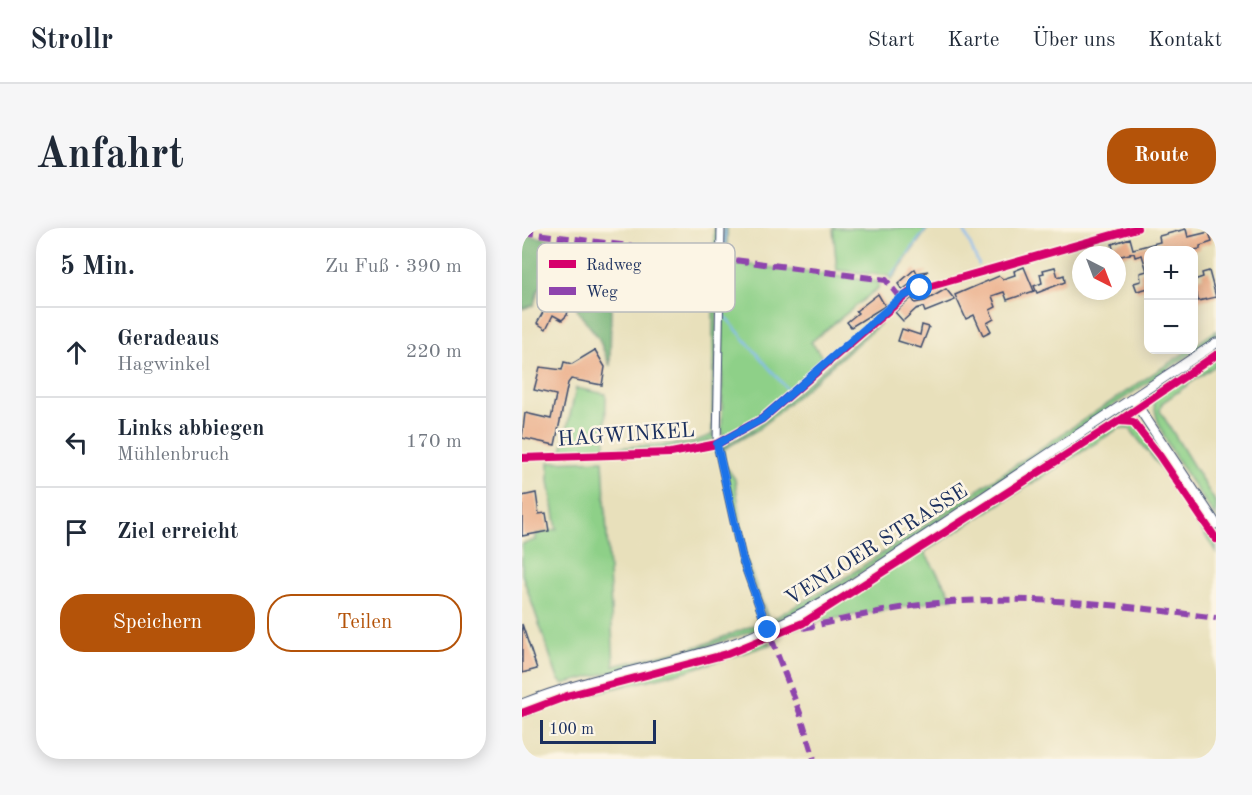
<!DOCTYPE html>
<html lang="de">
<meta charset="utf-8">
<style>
:root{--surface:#fff;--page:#f6f6f7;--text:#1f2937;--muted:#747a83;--line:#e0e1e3;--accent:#b45309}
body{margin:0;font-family:"Old Standard TT",serif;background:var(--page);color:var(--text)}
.controls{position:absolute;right:18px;top:18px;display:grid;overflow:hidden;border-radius:12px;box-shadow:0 3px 15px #0003}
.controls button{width:54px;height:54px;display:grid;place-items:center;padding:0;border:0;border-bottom:2px solid var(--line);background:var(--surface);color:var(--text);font:30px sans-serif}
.compass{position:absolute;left:550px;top:18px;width:54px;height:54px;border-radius:50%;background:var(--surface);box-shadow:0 3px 15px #0003;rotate:138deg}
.scale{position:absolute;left:18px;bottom:15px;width:116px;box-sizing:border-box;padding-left:6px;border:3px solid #1b2f5e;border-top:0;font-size:16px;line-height:21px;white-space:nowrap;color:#1b2f5e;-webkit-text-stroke:4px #fcf5e5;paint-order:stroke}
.stop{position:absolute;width:18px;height:18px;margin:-14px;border:4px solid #1a73e8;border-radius:50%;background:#fff}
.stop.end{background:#1a73e8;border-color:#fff;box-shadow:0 2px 6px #0008}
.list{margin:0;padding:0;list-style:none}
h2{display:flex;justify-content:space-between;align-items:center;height:78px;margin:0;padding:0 24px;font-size:26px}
h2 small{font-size:20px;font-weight:400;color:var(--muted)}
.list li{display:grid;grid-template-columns:39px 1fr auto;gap:18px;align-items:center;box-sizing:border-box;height:90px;padding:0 24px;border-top:2px solid var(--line)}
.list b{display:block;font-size:22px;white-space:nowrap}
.list p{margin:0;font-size:20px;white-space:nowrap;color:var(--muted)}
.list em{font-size:20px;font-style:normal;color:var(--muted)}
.actions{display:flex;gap:12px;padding:18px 24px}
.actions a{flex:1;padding:14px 0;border:2px solid var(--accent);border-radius:24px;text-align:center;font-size:21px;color:var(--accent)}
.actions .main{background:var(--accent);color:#fff}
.icon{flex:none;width:33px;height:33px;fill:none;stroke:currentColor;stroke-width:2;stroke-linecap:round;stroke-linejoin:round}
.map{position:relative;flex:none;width:694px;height:531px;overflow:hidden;border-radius:24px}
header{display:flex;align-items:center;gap:36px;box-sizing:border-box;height:84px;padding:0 30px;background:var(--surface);border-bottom:2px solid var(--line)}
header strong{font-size:28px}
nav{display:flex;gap:33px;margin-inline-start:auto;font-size:21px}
.intro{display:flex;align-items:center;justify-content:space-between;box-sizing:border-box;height:144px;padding:0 36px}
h1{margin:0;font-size:42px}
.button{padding:15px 27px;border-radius:24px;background:var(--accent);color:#fff;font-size:21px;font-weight:700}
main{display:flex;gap:36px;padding:0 36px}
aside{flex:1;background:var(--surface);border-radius:24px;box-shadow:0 3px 15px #0003}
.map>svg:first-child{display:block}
</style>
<header>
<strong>Strollr</strong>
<nav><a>Start</a><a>Karte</a><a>Über uns</a><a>Kontakt</a></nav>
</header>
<div class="intro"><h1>Anfahrt</h1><a class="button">Route</a></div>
<main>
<aside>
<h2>5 Min.<small>Zu Fuß · 390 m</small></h2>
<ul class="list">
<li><svg class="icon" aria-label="ahead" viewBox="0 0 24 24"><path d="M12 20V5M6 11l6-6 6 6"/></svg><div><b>Geradeaus</b><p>Hagwinkel</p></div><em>220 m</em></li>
<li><svg class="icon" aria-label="left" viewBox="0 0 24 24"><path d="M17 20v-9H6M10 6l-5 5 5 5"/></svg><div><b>Links abbiegen</b><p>Mühlenbruch</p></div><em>170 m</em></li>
<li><svg class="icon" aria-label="arrive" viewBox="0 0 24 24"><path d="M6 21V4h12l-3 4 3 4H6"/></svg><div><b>Ziel erreicht</b></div></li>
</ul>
<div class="actions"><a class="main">Speichern</a><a>Teilen</a></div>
</aside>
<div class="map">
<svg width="694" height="531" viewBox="0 0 694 531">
<rect width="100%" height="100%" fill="#fcf5e5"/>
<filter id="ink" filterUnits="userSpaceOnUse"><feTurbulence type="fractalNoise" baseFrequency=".0167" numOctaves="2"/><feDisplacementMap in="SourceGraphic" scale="12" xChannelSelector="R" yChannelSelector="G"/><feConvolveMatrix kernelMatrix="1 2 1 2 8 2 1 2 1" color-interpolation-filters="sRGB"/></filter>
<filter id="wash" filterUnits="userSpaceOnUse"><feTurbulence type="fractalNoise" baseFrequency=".008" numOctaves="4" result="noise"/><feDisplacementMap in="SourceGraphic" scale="24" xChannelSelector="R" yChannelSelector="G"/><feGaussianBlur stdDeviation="1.35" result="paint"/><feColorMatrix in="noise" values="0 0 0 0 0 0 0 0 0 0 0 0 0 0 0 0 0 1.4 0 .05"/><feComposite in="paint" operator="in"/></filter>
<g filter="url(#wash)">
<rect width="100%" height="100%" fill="#e8e0bb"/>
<g fill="#8ed088" stroke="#548073" stroke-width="1.5">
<polygon points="192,0 197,0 192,211 170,218 87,224 87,220 168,215 190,207"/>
<polygon points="201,0 205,0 205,34 357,54 356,60 289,114 302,131 232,192 203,208 200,206"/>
<polygon points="311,0 406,0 369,52 367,48 315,42"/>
<polygon points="359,95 237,201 202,221 201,234 213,251 224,331 247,393 314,356 667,122 672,122 672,118 694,103 694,109 316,360 280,381 247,395 222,334 199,226 201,219 237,197 351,99"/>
<path d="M694,122V137L640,175L638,183L694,275V290C674,258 629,205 632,166Z"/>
<polygon points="54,160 84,166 83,224 40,224"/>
<path d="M599,190L614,195L634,218L694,306V324L638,239L608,201L597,200L402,324L431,370L293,394C280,399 267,402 255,403L317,369L469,270Z"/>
<polygon points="81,232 92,438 181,417 240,394 236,401 166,425 41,456 36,451 0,346 0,316 14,312 14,306 35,301 27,253 27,234"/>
<path d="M237,411L250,416L164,443L64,467L0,489V481C77,452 159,437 237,411Z"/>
</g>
<polygon fill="#72b274" stroke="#467069" stroke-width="1.5" points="0,7 90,19 88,138 76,109 56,84 52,69 39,55 28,53 16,62 12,77 0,81"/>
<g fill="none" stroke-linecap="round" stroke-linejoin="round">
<g stroke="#85baf4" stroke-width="2">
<polyline points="441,0 457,37"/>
<polyline points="203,25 203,0"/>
<polyline points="203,35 202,87 265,161"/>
<polyline points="369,49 405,0"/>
</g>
</g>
<g id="blocks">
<g fill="#eaaa85">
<polygon points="664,1 666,9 687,4 690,14 678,18 678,21 672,22 627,22 627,60 615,63 612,55 619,53 618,45 625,43 620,27 613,29 612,25 595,29 595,27 576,27 591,21 590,16 608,10 611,21 638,14 637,8"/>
<polygon points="502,39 512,63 485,72 482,64 470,68 474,79 468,82 472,91 465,95 469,103 461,107 452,87 444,91 433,67 477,48 481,51 493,47 492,43"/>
<polygon points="533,39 536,49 542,47 543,54 515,65 512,58 520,55 518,46 522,45 521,42"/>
<polygon points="393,41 395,45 406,43 380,62 376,56"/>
<polygon points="687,43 694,69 676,73 675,66 672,67 672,52 681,49 680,45"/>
<polygon points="424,61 433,72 403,84 401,79 394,81 381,93 373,84 390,70 393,75 403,73"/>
<polygon points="356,66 363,78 329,99 325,94 336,85 334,83"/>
<polygon points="33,75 46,83 45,87 40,92 31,87 24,101 15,95 24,79 29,82"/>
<polygon points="400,97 407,99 399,120 376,113 380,101 398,107"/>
<polygon points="73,122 83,139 80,157 49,151 46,155 33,217 0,210 3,185 29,191 34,167 12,162 18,139 40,142 42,134 50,136"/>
<polygon points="14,265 17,286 24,285 27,303 0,308 0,268"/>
<polygon points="0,396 15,441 0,445"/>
</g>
</g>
</g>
<g filter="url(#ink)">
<use href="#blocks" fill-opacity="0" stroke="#3a4a6c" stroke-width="1.5"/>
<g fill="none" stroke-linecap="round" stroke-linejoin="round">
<g stroke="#3a4a6c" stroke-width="9">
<g id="street">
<polyline points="199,0 195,216 220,330 246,402"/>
<polyline points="0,230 149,225 195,216 240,191 388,64 615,0"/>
</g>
</g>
<g stroke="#3a4a6c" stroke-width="11">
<g id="secondary">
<polyline points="611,171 694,296"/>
<path d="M0,476C67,449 139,439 207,417C249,403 288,382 326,359L694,115"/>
</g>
</g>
<use href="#street" stroke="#fff" stroke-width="7"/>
<use href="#secondary" stroke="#fff" stroke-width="9"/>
<g stroke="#8e44ad" stroke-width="6" stroke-dasharray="12 6" stroke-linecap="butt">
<polyline points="0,4 364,52 378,70"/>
<path d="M281,400C324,391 371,379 416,375C511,366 600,377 694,390"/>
<polyline points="249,410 278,485 292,531"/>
</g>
<g stroke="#fcf5e5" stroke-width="11">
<g id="cycleway">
<polyline points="597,193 611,194 637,227 694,311"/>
<polyline points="0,230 149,225 195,216 240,191 388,64 615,0"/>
<polyline points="0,485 48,467 205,426 281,395 600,191 694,127"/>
</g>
</g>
<use href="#cycleway" stroke="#d6006c" stroke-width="8"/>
</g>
</g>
<g fill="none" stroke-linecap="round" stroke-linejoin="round" filter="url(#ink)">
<polyline stroke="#1a73e8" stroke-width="8" points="246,402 220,330 195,216 240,191 378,70 398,60"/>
</g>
<g text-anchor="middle" stroke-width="5" stroke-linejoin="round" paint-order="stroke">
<g font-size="21" fill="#1b2f5e" stroke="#fcf5e5">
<text transform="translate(104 206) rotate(-4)" y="7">HAGWINKEL</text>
<text transform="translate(354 316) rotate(-32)" y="7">VENLOER STRASSE</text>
</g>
</g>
<rect x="15" y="15" width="198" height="69" rx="9" fill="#fcf5e5" stroke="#b8babc" stroke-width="1.5"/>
<rect x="27" y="32" width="27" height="8" fill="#d6006c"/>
<rect x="27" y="59" width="27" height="8" fill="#8e44ad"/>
<g font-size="16" fill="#1b2f5e">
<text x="64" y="42">Radweg</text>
<text x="64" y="69">Weg</text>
</g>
</svg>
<div class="controls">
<button>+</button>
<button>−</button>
</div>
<svg class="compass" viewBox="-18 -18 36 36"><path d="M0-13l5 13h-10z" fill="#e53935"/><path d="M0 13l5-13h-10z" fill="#747a83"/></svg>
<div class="scale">100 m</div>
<div class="stop" style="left:398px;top:60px"></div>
<div class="stop end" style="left:246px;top:402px"></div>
</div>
</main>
